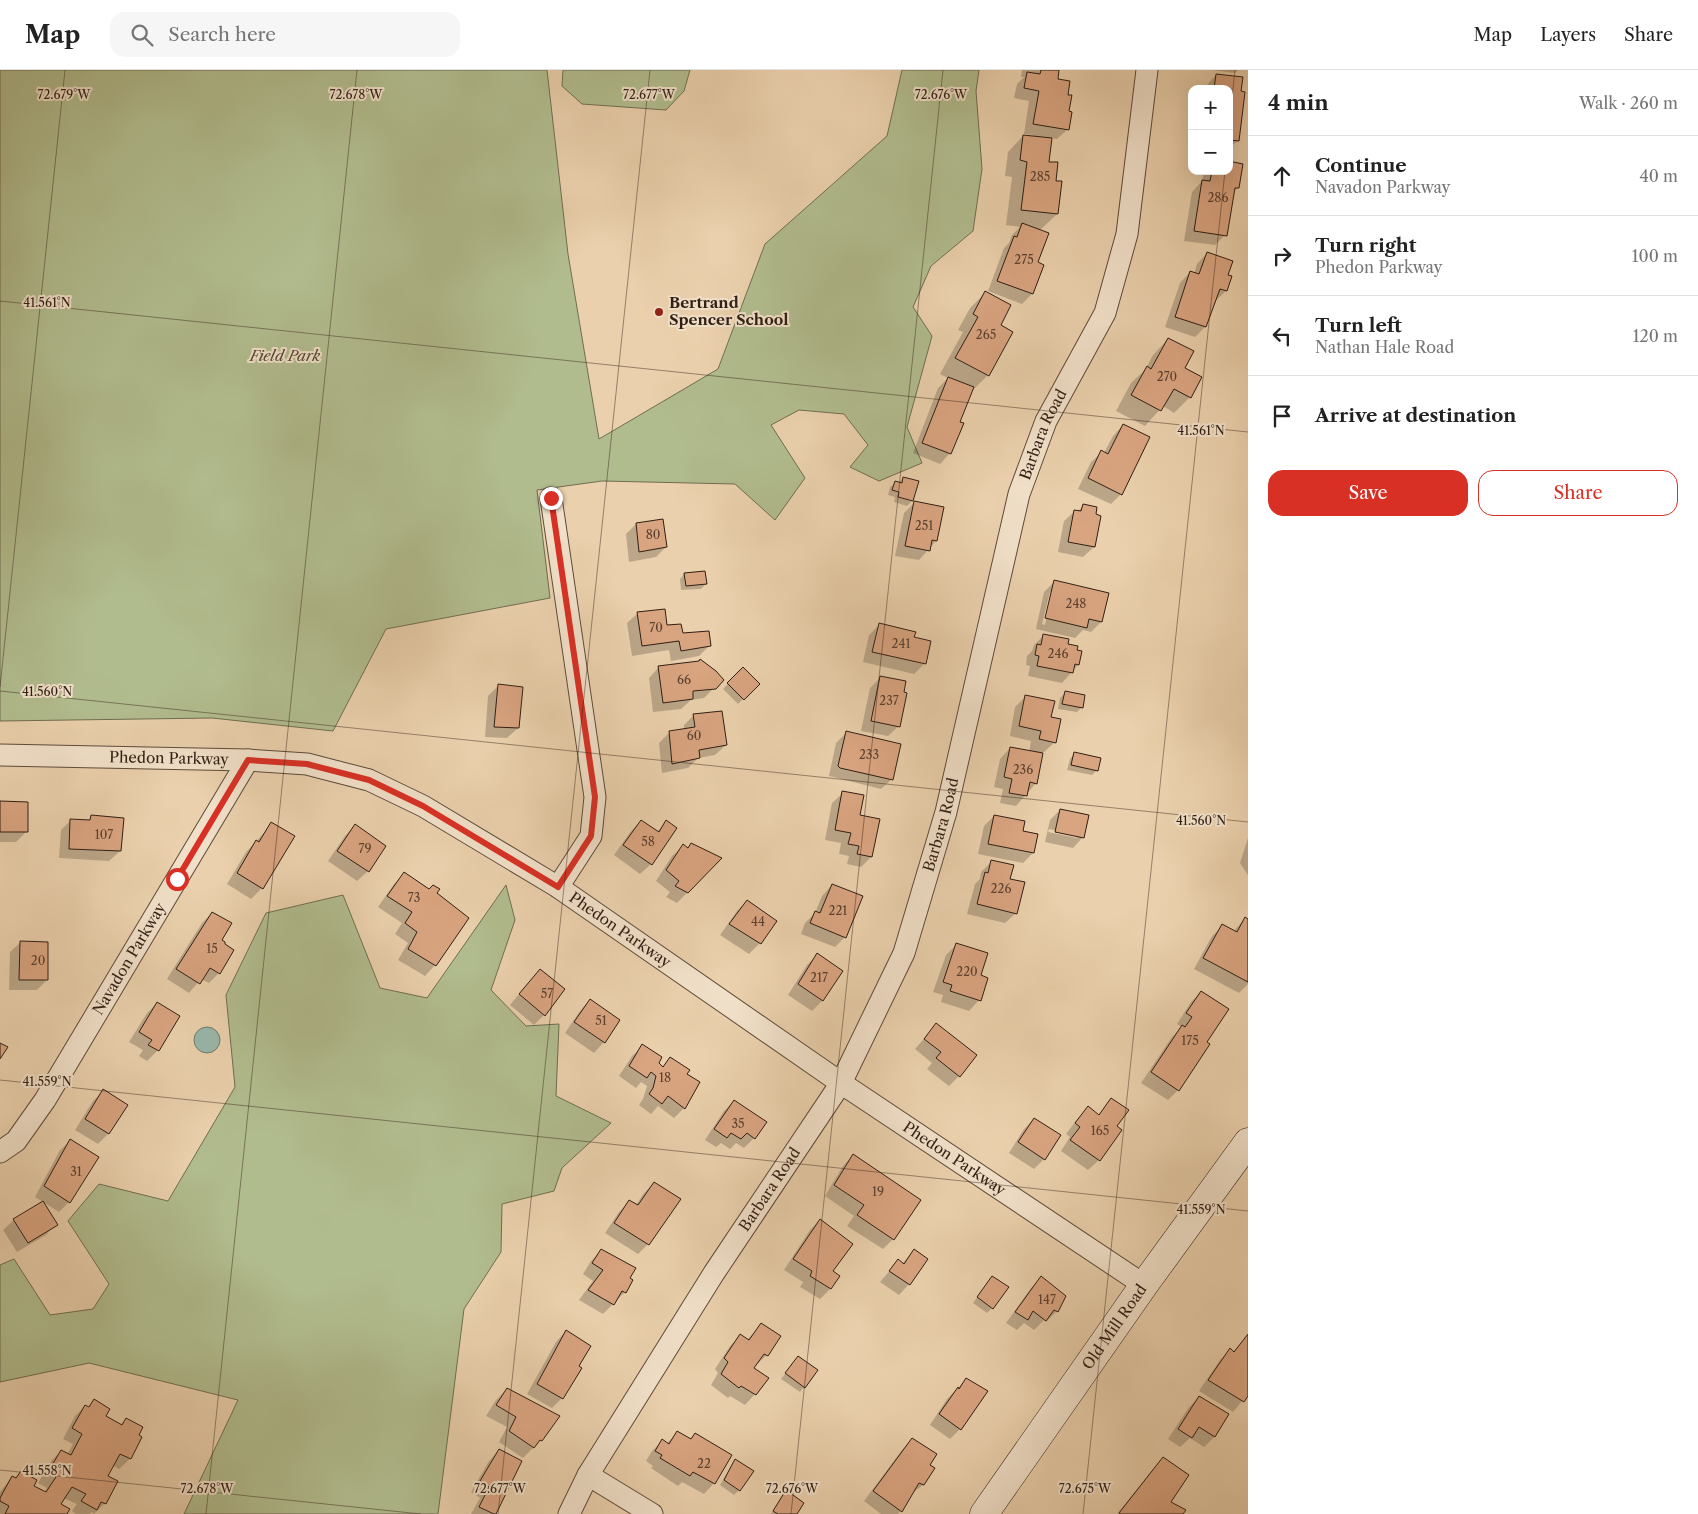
<!DOCTYPE html>
<meta charset="utf-8">
<style>
:root{--surface:#fff;--page:#f6f6f6;--text:#222;--muted:#767676;--line:#e0e0e0;--accent:#d93025}
body{margin:0;font-family:"Libre Caslon Text",serif;background:var(--page);color:var(--text)}
.controls{position:absolute;right:15px;top:15px;display:grid;overflow:hidden;border-radius:10px;box-shadow:0 5px 20px #0002}
.controls button{width:45px;height:45px;display:grid;place-items:center;padding:0;border:0;border-bottom:1px solid var(--line);background:var(--surface);color:var(--text);font:25px sans-serif}
.stop{position:absolute;width:15px;height:15px;margin:-11px;border:4px solid #d93025;border-radius:50%;background:#fff}
.stop.end{background:#d93025;border-color:#fff;box-shadow:0 1px 5px #0008}
.list{margin:0;padding:0;list-style:none}
h2{display:flex;justify-content:space-between;align-items:center;height:65px;margin:0;padding:0 20px;font-size:21px}
h2 small{font-size:16px;font-weight:400;color:var(--muted)}
.list li{display:grid;grid-template-columns:32px 1fr auto;gap:15px;align-items:center;box-sizing:border-box;height:80px;padding:0 20px;border-top:1px solid var(--line)}
.list b{display:block;font-size:19px;white-space:nowrap}
.list p{margin:0;font-size:16px;white-space:nowrap;color:var(--muted)}
.list em{font-size:16px;font-style:normal;color:var(--muted)}
.actions{display:flex;gap:10px;padding:15px 20px}
.actions a{flex:1;padding:11px 0;border:1px solid var(--accent);border-radius:15px;text-align:center;font-size:18px;color:var(--accent)}
.actions .main{background:var(--accent);color:#fff}
.icon{flex:none;width:28px;height:28px;fill:none;stroke:currentColor;stroke-width:2;stroke-linecap:round;stroke-linejoin:round}
.map{position:relative;flex:none;width:1248px;height:1444px;overflow:hidden}
header{display:flex;align-items:center;gap:30px;box-sizing:border-box;height:70px;padding:0 25px;background:var(--surface);border-bottom:1px solid var(--line)}
header strong{font-size:24px}
nav{display:flex;gap:28px;margin-inline-start:auto;font-size:18px}
.search{width:350px;height:45px;background:var(--page);display:flex;align-items:center;gap:12px;box-sizing:border-box;padding:0 18px;border-radius:15px;color:var(--muted);font-size:19px}
main{display:flex}
aside{flex:1;background:var(--surface)}
.map>svg:first-child{display:block}
</style>
<header>
<strong>Map</strong>
<div class="search"><svg class="icon" aria-label="search" viewBox="0 0 24 24"><circle cx="10" cy="10" r="6"/><path d="M15 15l6 6"/></svg>Search here</div>
<nav><a>Map</a><a>Layers</a><a>Share</a></nav>
</header>
<main>
<div class="map">
<svg width="1248" height="1444" viewBox="0 0 1248 1444">
<rect width="100%" height="100%" fill="#ead0ac"/>
<filter id="stains"><feTurbulence type="fractalNoise" baseFrequency=".004" numOctaves="4"/><feColorMatrix values="0 0 0 0 .2 0 0 0 0 .09 0 0 0 0 .02 0 0 0 .5 -.17"/></filter>
<radialGradient id="worn" r=".72"><stop offset=".6" stop-color="#630" stop-opacity="0"/><stop offset="1" stop-color="#630" stop-opacity=".3"/></radialGradient>
<g fill="#b1bc8e" stroke="#706d51">
<polygon points="0,0 547,0 568,184 599,369 718,299 765,174 887,66 902,0 979,0 976,21 982,99 973,161 931,196 913,237 932,266 907,357 922,393 879,411 850,397 868,375 844,344 799,340 771,355 805,408 775,450 735,414 602,411 537,420 550,528 386,559 333,661 212,648 0,651"/>
<polygon points="563,0 690,0 684,21 666,40 582,34 562,16"/>
<polygon points="506,815 515,850 491,920 526,956 559,954 556,1026 611,1053 562,1098 554,1121 502,1134 501,1182 464,1239 438,1444 184,1444 238,1330 89,1293 0,1312 0,1195 14,1189 50,1245 93,1239 109,1214 68,1151 99,1114 168,1131 235,1017 226,925 266,843 343,825 380,918 427,928"/>
</g>
<circle fill="#98b7aa" stroke="#6e7a6e" cx="207" cy="970" r="13"/>
<g fill="#0003" fill-rule="evenodd">
<polygon points="1022,0 1058,0 1056,10 1067,26 1068,59 1057,69 1051,68 1048,93 1054,112 1057,144 1039,161 1036,193 1042,195 1032,224 1022,234 988,221 1004,178 1009,173 1012,165 1020,157 1006,155 1012,107 1005,106 1008,82 1023,66 1033,67 1033,65 1024,64 1029,31 1014,28 1017,14 1024,7 1021,7"/>
<polygon points="1212,0 1238,0 1235,3"/>
<polygon points="1216,5 1242,8 1237,71 1229,79 1229,19 1205,19 1206,16"/>
<polygon points="1204,101 1229,101 1237,118 1233,122 1225,165 1215,175 1184,171 1192,122 1202,111"/>
<polygon points="1207,183 1227,206 1226,221 1215,231 1205,257 1195,267 1165,257 1180,213 1190,202 1194,204 1197,194"/>
<polygon points="985,223 999,256 988,305 972,321 958,352 950,383 940,394 913,383 938,318 948,308 940,304 963,262 958,260 970,238"/>
<polygon points="1168,269 1183,298 1190,327 1174,343 1163,336 1145,356 1116,341 1131,313 1145,300 1153,285"/>
<polygon points="1123,355 1121,424 1111,434 1078,419 1091,392 1102,382 1104,383 1113,366"/>
<polygon points="903,408 912,431 907,436 894,432 895,427 888,425 890,417 895,413 898,413"/>
<polygon points="914,433 936,471 919,490 895,486 904,443"/>
<polygon points="1083,436 1094,445 1100,447 1094,477 1083,487 1058,482 1064,451 1075,441 1077,442"/>
<polygon points="636,454 666,477 656,487 629,492 626,464"/>
<polygon points="684,504 706,514 701,519 681,520 680,509"/>
<path d="M1054,512L1101,552L1091,562L1083,560L1075,568L1036,559L1044,522ZM1050,522H1052L1045,555L1042,554Z"/>
<polygon points="638,543 682,564 710,575 699,586 671,591 669,580 632,586 627,553"/>
<polygon points="879,555 913,568 929,572 924,594 914,604 863,592 869,565"/>
<polygon points="1044,565 1067,575 1078,595 1062,613 1028,606 1030,596 1026,595 1027,586 1032,581 1034,575"/>
<polygon points="659,597 722,610 704,628 691,630 681,639 653,642 649,608"/>
<polygon points="743,598 758,614 738,634 723,619"/>
<polygon points="881,607 902,623 899,656 888,666 861,661 870,618"/>
<polygon points="498,616 518,658 507,668 485,667 488,626"/>
<polygon points="1065,623 1082,637 1077,642 1058,639 1060,628"/>
<polygon points="1026,626 1050,648 1055,672 1044,682 1042,682 1036,713 1016,736 1000,733 1003,719 994,717 1000,689 1010,678 1029,682 1031,671 1010,666 1015,637"/>
<polygon points="694,645 726,675 715,685 698,688 688,698 662,703 659,673 670,662 684,660 684,655"/>
<polygon points="847,662 892,709 881,719 829,706 836,673"/>
<polygon points="1074,684 1097,700 1092,705 1067,700 1070,689"/>
<polygon points="843,723 859,745 878,749 871,787 861,797 847,794 849,786 839,784 841,773 825,770 832,733"/>
<polygon points="0,732 27,761 16,772 0,772"/>
<path d="M1060,740L1083,767L1073,778L1045,772L1050,750ZM1049,759L1077,765V768L1048,762Z"/>
<polygon points="994,746 1022,762 1033,783 1023,793 978,784 984,756"/>
<polygon points="92,747 120,781 109,791 59,788 61,760 71,750 87,751"/>
<polygon points="641,751 657,762 666,752 651,794 640,804 614,785 631,761"/>
<polygon points="272,754 293,766 262,818 251,829 227,814 246,782"/>
<polygon points="355,755 368,801 357,811 328,791 345,766"/>
<polygon points="1248,768 1248,805 1240,793"/>
<polygon points="691,775 720,789 677,833 666,827 670,822 656,811 672,786 683,776 687,779"/>
<polygon points="992,791 1016,843 1005,853 967,844 975,814 980,809 981,802"/>
<polygon points="404,804 435,823 467,848 435,895 425,906 398,890 408,873 395,864 402,853 378,837 394,814"/>
<polygon points="832,815 845,867 835,877 801,864 805,853 815,843 822,826"/>
<polygon points="747,831 775,851 760,873 749,884 720,865 737,841"/>
<polygon points="212,843 221,870 219,903 209,913 201,909 189,923 167,909 202,853"/>
<polygon points="1245,848 1248,850 1248,914 1239,923 1194,899 1212,866 1222,856 1233,862"/>
<polygon points="21,872 47,910 37,920 9,920 10,882"/>
<polygon points="956,875 979,906 979,930 969,941 941,932 943,925 933,922 946,885"/>
<polygon points="817,885 842,901 822,931 812,941 788,925 807,895"/>
<polygon points="530,911 544,945 534,955 510,935"/>
<polygon points="1201,922 1205,973 1178,1020 1168,1030 1141,1013 1172,967 1182,957 1177,954 1191,932"/>
<polygon points="590,930 618,950 604,972 594,983 565,963 580,941"/>
<polygon points="157,933 178,947 158,980 147,991 139,986 143,980 129,972 147,943"/>
<polygon points="936,955 959,1006 949,1016 927,999 932,993 915,979"/>
<polygon points="643,976 662,997 670,988 686,1005 684,1038 674,1048 658,1036 651,1044 639,1035 643,1029 647,1016 641,1012 636,1018 619,1006 632,986"/>
<polygon points="103,1021 126,1035 108,1064 98,1074 75,1060 93,1031"/>
<polygon points="1112,1030 1115,1057 1120,1060 1099,1090 1088,1100 1061,1081 1070,1067 1066,1064 1078,1048 1088,1038 1098,1045"/>
<polygon points="734,1031 754,1068 744,1078 736,1073 730,1079 721,1073 716,1077 705,1070 724,1041"/>
<polygon points="1034,1049 1044,1089 1034,1099 1009,1083 1024,1059"/>
<polygon points="71,1070 69,1132 59,1142 35,1127 60,1080"/>
<polygon points="853,1085 893,1169 883,1179 847,1156 854,1146 825,1126 843,1096"/>
<polygon points="654,1113 648,1174 638,1184 605,1163 619,1142 629,1132 636,1135 644,1123"/>
<polygon points="43,1133 56,1154 46,1165 17,1182 3,1160 14,1150"/>
<polygon points="820,1150 831,1202 838,1206 830,1219 820,1229 800,1217 803,1212 784,1200 810,1160"/>
<polygon points="602,1180 625,1222 603,1244 579,1230 593,1211 583,1204 591,1191"/>
<polygon points="914,1180 927,1189 909,1214 899,1225 880,1212 898,1191 902,1194"/>
<polygon points="992,1207 992,1238 987,1243 973,1233"/>
<polygon points="1041,1208 1065,1226 1057,1241 1046,1252 1044,1250 1034,1260 1024,1253 1017,1260 1006,1253 1031,1218"/>
<polygon points="761,1255 767,1285 752,1299 767,1308 755,1324 745,1335 730,1326 728,1328 711,1315 718,1303 715,1299 730,1276 740,1266 747,1270"/>
<polygon points="566,1261 577,1296 562,1328 552,1338 527,1324 556,1272"/>
<polygon points="1248,1265 1248,1324 1233,1342 1199,1321 1220,1290 1230,1280 1233,1282"/>
<polygon points="798,1287 804,1317 800,1322 781,1309"/>
<polygon points="967,1309 960,1359 950,1369 930,1355 947,1329"/>
<polygon points="507,1319 541,1370 523,1388 499,1372 507,1357 486,1346 496,1330"/>
<polygon points="1199,1327 1227,1345 1214,1367 1204,1377 1190,1368 1180,1377 1168,1369 1189,1337"/>
<polygon points="94,1331 104,1346 120,1355 126,1349 137,1366 141,1368 130,1389 119,1399 112,1395 107,1406 105,1433 94,1444 92,1442 90,1444 76,1444 72,1441 77,1434 63,1428 59,1435 65,1444 0,1444 0,1422 12,1407 15,1409 21,1403 32,1416 44,1423 47,1418 38,1413 51,1391 61,1381 67,1385 73,1374 63,1369 75,1346 85,1336 88,1338"/>
<polygon points="678,1362 690,1370 695,1364 714,1413 704,1424 682,1412 678,1416 651,1398 653,1396 646,1391 652,1381 662,1371 666,1374"/>
<polygon points="912,1370 929,1395 934,1398 923,1415 911,1424 898,1444 881,1444 864,1431 902,1380"/>
<polygon points="499,1380 495,1444 471,1444 480,1428 471,1422 489,1391"/>
<polygon points="1163,1388 1169,1433 1181,1444 1117,1444 1153,1399"/>
<polygon points="735,1391 739,1420 734,1425 720,1415 731,1396"/>
<polygon points="786,1422 795,1444 771,1444 781,1427"/>
</g>
<g fill="#d9a480" stroke="#301e14">
<polygon points="1041,0 1059,0 1058,9 1070,11 1068,25 1072,25 1069,41 1072,42 1069,60 1033,54 1039,21 1024,18 1027,2 1040,4"/>
<polygon points="1216,4 1243,7 1241,21 1245,22 1239,71 1229,70 1229,19 1214,19"/>
<polygon points="1023,65 1052,68 1049,92 1058,92 1056,111 1062,111 1058,144 1021,140 1027,92 1020,90"/>
<polygon points="1229,91 1243,94 1239,118 1235,118 1227,166 1194,161 1202,110 1210,111 1212,101 1229,101"/>
<polygon points="1022,153 1049,163 1038,192 1044,195 1033,224 997,211 1014,166 1017,167"/>
<polygon points="1207,182 1233,191 1228,205 1232,206 1227,221 1220,219 1206,257 1175,247 1190,201 1199,204"/>
<polygon points="985,221 1011,235 1001,255 1013,262 989,306 955,288 978,247 973,244"/>
<polygon points="1168,268 1194,281 1185,298 1202,307 1191,328 1174,319 1161,341 1131,325 1147,296 1151,299"/>
<polygon points="948,307 974,317 960,352 964,353 951,384 922,373"/>
<polygon points="1123,354 1150,367 1122,425 1088,408 1101,380 1108,384"/>
<polygon points="903,407 919,411 913,431 898,427 899,422 892,420 895,411 902,413"/>
<polygon points="914,431 944,437 937,471 932,470 930,481 905,476"/>
<polygon points="1083,434 1097,437 1096,444 1101,446 1095,477 1068,472 1074,440 1081,441"/>
<polygon points="663,449 667,477 639,482 636,453"/>
<polygon points="705,501 707,514 686,516 684,503"/>
<polygon points="1054,510 1109,523 1102,552 1089,549 1087,558 1045,548"/>
<polygon points="665,539 667,555 681,554 683,563 709,561 711,576 681,581 679,571 642,576 637,542"/>
<polygon points="879,553 916,562 914,567 931,571 926,594 872,582"/>
<polygon points="1043,564 1069,569 1068,574 1078,576 1077,580 1082,581 1079,595 1075,594 1073,603 1037,596 1039,586 1035,585 1037,574 1041,575"/>
<polygon points="700,589 716,601 724,610 716,619 693,621 693,629 663,633 658,596 699,591"/>
<polygon points="743,597 760,614 744,630 727,613"/>
<polygon points="880,606 906,611 904,622 907,623 900,657 871,651"/>
<polygon points="498,614 523,617 519,658 494,657"/>
<polygon points="1065,621 1085,625 1083,638 1062,634"/>
<polygon points="1025,625 1055,631 1051,647 1061,649 1056,673 1039,669 1041,661 1019,656"/>
<polygon points="722,641 727,675 699,680 700,688 672,694 669,661 695,657 693,644"/>
<polygon points="846,661 901,674 893,710 840,698 838,696"/>
<polygon points="1010,677 1043,683 1037,714 1030,712 1027,726 1009,723 1012,709 1004,707"/>
<polygon points="1074,682 1101,688 1098,701 1071,695"/>
<polygon points="842,721 864,725 860,745 880,749 872,787 857,784 859,776 848,774 851,763 835,760"/>
<polygon points="0,731 28,732 28,762 0,762"/>
<polygon points="1060,739 1089,745 1084,768 1055,762"/>
<polygon points="91,745 124,748 121,781 69,779 70,749 90,750"/>
<polygon points="994,745 1025,751 1023,761 1038,764 1034,783 988,774"/>
<polygon points="641,750 659,762 666,750 677,758 652,795 623,775"/>
<polygon points="271,752 295,766 263,819 237,803 256,770 259,772"/>
<polygon points="355,754 386,776 369,802 337,781"/>
<polygon points="691,773 722,788 688,823 675,816 679,811 666,800 683,774 688,778"/>
<polygon points="991,790 1014,795 1010,809 1025,812 1017,844 977,834 985,802 988,803"/>
<polygon points="404,802 429,819 433,815 440,819 437,823 469,848 436,896 408,879 417,862 405,853 412,842 387,826"/>
<polygon points="832,814 863,826 846,868 810,853 815,841 820,843"/>
<polygon points="747,830 777,851 761,874 729,854"/>
<polygon points="212,842 232,853 222,870 225,872 225,874 234,880 220,904 210,898 200,914 176,899"/>
<polygon points="1245,847 1248,849 1248,912 1203,888 1222,854 1237,862"/>
<polygon points="20,871 48,872 48,910 19,910"/>
<polygon points="956,873 988,883 981,905 988,908 981,931 950,921 952,915 943,912"/>
<polygon points="817,883 843,901 823,931 798,914"/>
<polygon points="540,899 565,919 545,946 519,924"/>
<polygon points="1201,921 1229,939 1207,972 1210,974 1179,1021 1151,1002 1182,955 1185,957 1192,947 1186,943"/>
<polygon points="590,929 620,950 605,973 574,952"/>
<polygon points="157,932 180,946 159,981 148,975 152,970 139,962"/>
<polygon points="936,953 977,985 960,1007 936,988 941,982 924,969"/>
<polygon points="0,973 8,977 0,989"/>
<polygon points="642,974 662,987 659,993 663,997 670,987 690,1000 687,1004 700,1012 685,1039 668,1026 662,1034 649,1024 653,1018 656,1006 651,1002 647,1008 629,996"/>
<polygon points="103,1019 128,1035 109,1064 85,1049"/>
<polygon points="1111,1028 1129,1040 1117,1056 1122,1060 1100,1091 1070,1070 1080,1057 1075,1053 1088,1036 1099,1045"/>
<polygon points="734,1030 767,1052 755,1069 747,1063 741,1069 731,1063 727,1068 714,1059"/>
<polygon points="1034,1048 1061,1065 1045,1090 1018,1072"/>
<polygon points="70,1069 99,1087 70,1133 44,1116"/>
<polygon points="853,1084 921,1130 894,1170 857,1145 864,1135 834,1115"/>
<polygon points="654,1112 681,1129 649,1175 614,1153 629,1130 638,1135"/>
<polygon points="43,1131 58,1155 28,1173 13,1149"/>
<polygon points="820,1149 853,1174 833,1201 840,1206 831,1219 810,1206 812,1201 793,1189"/>
<polygon points="601,1179 636,1198 630,1208 633,1210 626,1223 622,1221 614,1235 588,1220 603,1200 592,1193"/>
<polygon points="914,1179 928,1189 910,1215 889,1201 898,1189 904,1194"/>
<polygon points="992,1206 1009,1217 993,1239 977,1227"/>
<polygon points="1041,1206 1066,1226 1058,1242 1054,1240 1046,1251 1033,1241 1028,1250 1015,1242"/>
<polygon points="761,1253 781,1266 768,1286 764,1284 754,1298 769,1308 756,1325 741,1316 739,1318 721,1304 728,1292 724,1288 740,1264 749,1270"/>
<polygon points="566,1260 591,1276 579,1296 582,1298 563,1329 537,1314"/>
<polygon points="1248,1264 1248,1326 1244,1332 1208,1310 1230,1278 1234,1282"/>
<polygon points="798,1286 818,1300 805,1318 785,1303"/>
<polygon points="966,1308 988,1321 961,1360 939,1344 958,1317 959,1319"/>
<polygon points="507,1318 560,1346 542,1371 540,1370 534,1378 509,1361 516,1347 496,1335"/>
<polygon points="1199,1326 1229,1344 1215,1367 1199,1357 1192,1368 1178,1359"/>
<polygon points="94,1329 110,1339 106,1346 122,1355 126,1348 143,1357 139,1365 142,1367 131,1389 120,1384 108,1406 118,1411 106,1434 101,1432 97,1440 81,1431 86,1424 72,1417 61,1434 70,1439 67,1444 5,1444 9,1436 0,1431 0,1428 12,1406 16,1408 21,1401 37,1410 34,1416 46,1422 56,1407 48,1402 61,1380 71,1385 82,1364 72,1358 85,1335 89,1337"/>
<polygon points="677,1361 691,1369 695,1363 732,1385 715,1414 693,1402 690,1406 660,1388 662,1385 655,1381 662,1369 669,1374"/>
<polygon points="912,1368 937,1384 930,1395 935,1398 924,1415 919,1413 902,1442 873,1421"/>
<polygon points="499,1379 522,1391 496,1444 494,1444 479,1437 489,1417 480,1411"/>
<polygon points="1163,1387 1189,1405 1171,1432 1186,1440 1183,1444 1121,1444 1119,1443"/>
<polygon points="735,1389 754,1401 740,1421 724,1410"/>
<polygon points="786,1420 804,1433 797,1444 778,1444 773,1441"/>
</g>
<g fill="none" stroke-linecap="round" stroke-linejoin="round">
<g stroke="#5e4a3a" stroke-width="23">
<g id="street">
<polyline points="551,428 595,727 591,766 558,817"/>
<path id="s1" d="M0,685L248,690L307,694L369,710L423,736L558,817L841,1013L1144,1215"/>
<path id="s2" d="M0,1082L16,1071L45,1030L248,690"/>
<polyline points="588,1405 652,1444"/>
<path id="s3" d="M569,1444L588,1405L714,1203L841,1013L904,883L946,742L1019,424L1046,351L1105,243L1127,164L1147,0"/>
</g>
</g>
<g stroke="#301e14" stroke-width="29">
<g id="secondary">
<path id="s4" d="M984,1444L1144,1215L1248,1072"/>
</g>
</g>
<use href="#street" stroke="#f1e0c9" stroke-width="21"/>
<use href="#secondary" stroke="#f1e0c9" stroke-width="28"/>
</g>
<g fill="none" stroke-linecap="round" stroke-linejoin="round">
<polyline stroke="#d93025" stroke-width="6" points="177,809 248,690 307,694 369,710 423,736 558,817 591,766 595,727 551,428"/>
</g>
<path fill="none" stroke="#301e14" stroke-width="1" stroke-opacity="0.45" d="M1229,57L1235,0M0,231L1248,362M0,617L65,0M0,621L1248,752M0,1010L1248,1141M0,1400L421,1444M206,1444L357,0M498,1444L650,0M791,1444L943,0M1083,1444L1225,101"/>
<circle fill="#8f2418" stroke="#f1e0c9" stroke-width="2" cx="659" cy="242" r="5"/>
<g text-anchor="middle" stroke-width="4" stroke-linejoin="round" paint-order="stroke">
<g font-size="12" fill="#5a402f">
<text x="1040" y="111">285</text>
<text x="1218" y="132">286</text>
<text x="1024" y="194">275</text>
<text x="986" y="269">265</text>
<text x="1167" y="311">270</text>
<text x="924" y="460">251</text>
<text x="653" y="469">80</text>
<text x="1076" y="538">248</text>
<text x="656" y="562">70</text>
<text x="901" y="578">241</text>
<text x="1058" y="588">246</text>
<text x="684" y="614">66</text>
<text x="889" y="635">237</text>
<text x="694" y="670">60</text>
<text x="869" y="689">233</text>
<text x="1023" y="704">236</text>
<text x="104" y="769">107</text>
<text x="648" y="776">58</text>
<text x="365" y="783">79</text>
<text x="1001" y="823">226</text>
<text x="414" y="832">73</text>
<text x="838" y="845">221</text>
<text x="758" y="856">44</text>
<text x="212" y="883">15</text>
<text x="38" y="895">20</text>
<text x="967" y="906">220</text>
<text x="819" y="912">217</text>
<text x="547" y="928">57</text>
<text x="601" y="955">51</text>
<text x="1190" y="975">175</text>
<text x="665" y="1012">18</text>
<text x="738" y="1058">35</text>
<text x="1100" y="1065">165</text>
<text x="76" y="1106">31</text>
<text x="878" y="1126">19</text>
<text x="1047" y="1234">147</text>
<text x="704" y="1398">22</text>
</g>
<g font-size="15" font-weight="bold" fill="#301e14" stroke="#f1e0c9" text-anchor="start">
<text x="669" y="238">Bertrand<tspan x="669" dy="17">Spencer School</tspan></text>
</g>
<g font-size="15" font-style="italic" fill="#504632" stroke="#f1e0c9">
<text x="285" y="291">Field Park</text>
</g>
<g font-size="15" fill="#301e14" stroke="#f1e0c9">
<text dy="5" stroke="none"><textPath href="#s3" startOffset="1192">Barbara Road</textPath></text>
<text dy="5" stroke="none"><textPath href="#s1" startOffset="169">Phedon Parkway</textPath></text>
<text dy="5" stroke="none"><textPath href="#s3" startOffset="788">Barbara Road</textPath></text>
<text dy="5" stroke="none"><textPath href="#s1" startOffset="664">Phedon Parkway</textPath></text>
<text dy="5" stroke="none"><textPath href="#s2" startOffset="234">Navadon Parkway</textPath></text>
<text dy="5" stroke="none"><textPath href="#s1" startOffset="1069">Phedon Parkway</textPath></text>
<text dy="5" stroke="none"><textPath href="#s3" startOffset="382">Barbara Road</textPath></text>
<text dy="5" stroke="none"><textPath href="#s4" startOffset="228">Old Mill Road</textPath></text>
</g>
</g>
<g font-size="12" text-anchor="middle" fill="#301e14" stroke="#f1e0c9" stroke-width="4" stroke-linejoin="round" paint-order="stroke">
<text x="64" y="29">72.679°W</text>
<text x="356" y="29">72.678°W</text>
<text x="649" y="29">72.677°W</text>
<text x="941" y="29">72.676°W</text>
<text x="47" y="237">41.561°N</text>
<text x="1201" y="365">41.561°N</text>
<text x="47" y="626">41.560°N</text>
<text x="1201" y="755">41.560°N</text>
<text x="47" y="1016">41.559°N</text>
<text x="1201" y="1144">41.559°N</text>
<text x="47" y="1405">41.558°N</text>
<text x="207" y="1423">72.678°W</text>
<text x="500" y="1423">72.677°W</text>
<text x="792" y="1423">72.676°W</text>
<text x="1085" y="1423">72.675°W</text>
</g>
<rect width="100%" height="100%" filter="url(#stains)"/>
<rect width="100%" height="100%" fill="url(#worn)"/>
</svg>
<div class="controls">
<button>+</button>
<button>−</button>
</div>
<div class="stop" style="left:177px;top:809px"></div>
<div class="stop end" style="left:551px;top:428px"></div>
</div>
<aside>
<h2>4 min<small>Walk · 260 m</small></h2>
<ul class="list">
<li><svg class="icon" aria-label="ahead" viewBox="0 0 24 24"><path d="M12 20V5M6 11l6-6 6 6"/></svg><div><b>Continue</b><p>Navadon Parkway</p></div><em>40 m</em></li>
<li><svg class="icon" aria-label="right" viewBox="0 0 24 24"><path d="M7 20v-9h11M14 6l5 5-5 5"/></svg><div><b>Turn right</b><p>Phedon Parkway</p></div><em>100 m</em></li>
<li><svg class="icon" aria-label="left" viewBox="0 0 24 24"><path d="M17 20v-9H6M10 6l-5 5 5 5"/></svg><div><b>Turn left</b><p>Nathan Hale Road</p></div><em>120 m</em></li>
<li><svg class="icon" aria-label="arrive" viewBox="0 0 24 24"><path d="M6 21V4h12l-3 4 3 4H6"/></svg><div><b>Arrive at destination</b></div></li>
</ul>
<div class="actions"><a class="main">Save</a><a>Share</a></div>
</aside>
</main>
